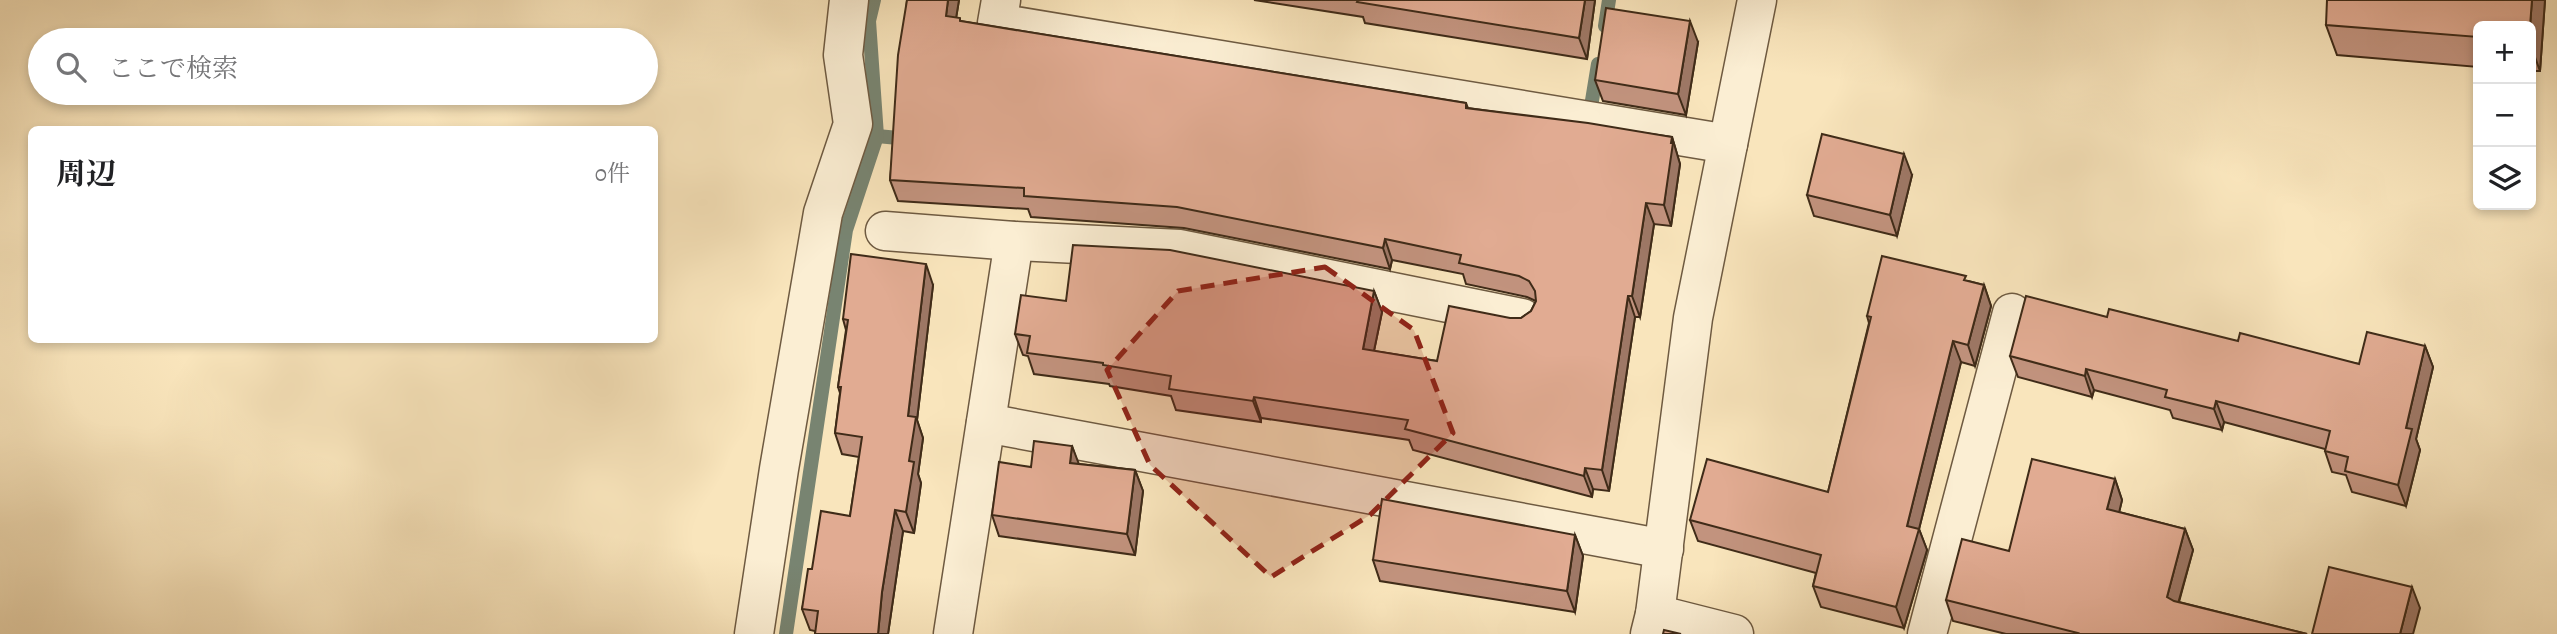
<!DOCTYPE html>
<html lang="ja">
<meta charset="utf-8">
<style>
:root{--surface:#fff;--page:#f6f6f6;--text:#202124;--muted:#757577;--line:#e0e0e0}
body{margin:0;font-family:Alegreya,"Noto Serif JP",serif;background:var(--page);color:var(--text)}
.controls{position:absolute;right:21px;top:21px;display:grid;overflow:hidden;border-radius:10px;box-shadow:0 4px 10px #0003}
.controls button{width:63px;height:63px;display:grid;place-items:center;padding:0;border:0;border-bottom:2px solid var(--line);background:var(--surface);color:var(--text);font:35px sans-serif}
.list{margin:0;padding:0;list-style:none}
h2{display:flex;justify-content:space-between;align-items:center;height:91px;margin:0;padding:0 28px;font-size:30px}
h2 small{font-size:23px;font-weight:400;color:var(--muted)}
.icon{flex:none;width:38px;height:38px;fill:none;stroke:currentColor;stroke-width:2;stroke-linecap:round;stroke-linejoin:round}
.map{position:relative;flex:none;width:2557px;height:634px;overflow:hidden}
.search{position:absolute;background:var(--surface);box-shadow:0 4px 10px #0003;left:28px;top:28px;width:630px;height:77px;display:flex;align-items:center;gap:18px;box-sizing:border-box;padding:0 24px;border-radius:38px;color:var(--muted);font-size:26px}
.panel{position:absolute;background:var(--surface);box-shadow:0 4px 10px #0003;left:28px;top:126px;width:630px;height:217px;border-radius:10px}
.map>svg:first-child{display:block}
</style>
<div class="map">
<svg width="2557" height="634" viewBox="0 0 2557 634">
<rect width="100%" height="100%" fill="#f9e5bc"/>
<filter id="stains"><feTurbulence type="fractalNoise" baseFrequency=".00286" numOctaves="4"/><feColorMatrix values="0 0 0 0 .2 0 0 0 0 .09 0 0 0 0 .02 0 0 0 .5 -.17"/></filter>
<radialGradient id="worn" r=".72"><stop offset=".6" stop-color="#630" stop-opacity="0"/><stop offset="1" stop-color="#630" stop-opacity=".3"/></radialGradient>
<g fill="none" stroke-linecap="round" stroke-linejoin="round">
<g stroke="#788471" stroke-width="14">
<polyline points="1605,26 1609,0"/>
<polyline points="1589,119 1598,64"/>
<polyline points="877,136 909,139"/>
<polyline points="786,634 846,230 877,136 869,21 874,0"/>
</g>
<g stroke="#6e5a41" stroke-width="41">
<g id="minor">
<polyline points="1001,0 997,23 1728,144"/>
<polyline points="885,231 1014,241 1180,249 1522,318"/>
<polyline points="986,423 1664,549"/>
<polyline points="1655,614 1734,634"/>
<polyline points="754,634 779,469 823,213 853,124 843,55 849,0"/>
<polyline points="953,634 1014,241"/>
<polyline points="1650,634 1655,614 1693,318 1757,0"/>
<polyline points="1927,634 2012,313"/>
</g>
</g>
<use href="#minor" stroke="#fbeed3" stroke-width="38"/>
</g>
<g fill="#c2937e" stroke="#3f2b18" stroke-width="2">
<polygon points="907,0 959,0 956,18 961,21 1466,103 1468,108 1672,137 1680,164 1671,226 1654,224 1640,317 1635,317 1609,491 1593,489 1592,497 1413,450 1409,440 1261,418 1261,422 1176,410 1171,396 1110,386 1109,384 1034,374 1028,356 1023,355 1015,334 1066,301 1374,291 1382,312 1374,351 1437,361 1510,318 1521,318 1531,311 1536,301 1527,297 1466,284 1463,274 1392,260 1390,269 1184,228 1031,217 1028,209 898,201 890,180"/>
<polygon points="1254,0 1595,0 1587,59 1365,23 1363,17"/>
<polygon points="2545,0 2540,71 2531,71 2531,26 2478,26 2478,67 2337,55 2326,25"/>
<polygon points="1698,42 1686,115 1603,101 1595,80"/>
<polygon points="1912,175 1897,236 1814,216 1807,195"/>
<polygon points="1968,281 1984,285 1991,306 1975,366 1961,362 1919,529 1927,550 1904,628 1821,607 1813,586 1816,573 1698,541 1690,520 1828,492 1869,323 1867,316"/>
<polygon points="933,285 917,420 923,438 918,474 921,483 914,533 903,531 888,634 815,634 815,631 810,630 802,609 812,569 850,516 859,457 842,454 835,433 840,393 838,387 846,330 843,319"/>
<polygon points="2107,317 2359,364 2425,346 2433,367 2416,439 2420,450 2406,506 2352,492 2346,475 2332,472 2325,451 2325,449 2224,422 2222,430 2173,418 2170,410 2094,390 2092,397 2018,377 2010,356"/>
<polygon points="1072,446 1078,464 1135,470 1143,491 1135,555 999,536 992,515 1031,467"/>
<polygon points="2115,479 2122,500 2119,512 2185,529 2193,550 2179,602 2307,634 2006,634 1953,621 1946,600 2009,551"/>
<polygon points="1575,535 1583,556 1575,612 1380,581 1373,560"/>
</g>
<g fill="#9e7866" stroke="#3f2b18" stroke-width="2">
<polygon points="948,0 959,0 953,37 946,16"/>
<polygon points="1585,0 1595,0 1587,59 1579,38"/>
<polygon points="2532,0 2545,0 2540,71 2531,46 2530,26"/>
<polygon points="1690,21 1698,42 1686,115 1678,94"/>
<polygon points="1672,137 1680,164 1671,226 1664,205"/>
<polygon points="1904,154 1912,175 1897,236 1890,215"/>
<polygon points="1646,203 1654,224 1640,317 1632,296"/>
<polygon points="1385,239 1392,260 1390,269 1383,248"/>
<polygon points="926,264 933,285 917,420 923,438 918,474 921,483 914,533 906,512 909,461 908,416"/>
<polygon points="1984,285 1991,306 1975,366 1968,345"/>
<polygon points="1374,291 1382,312 1370,370 1363,349"/>
<polygon points="1628,296 1635,317 1609,491 1602,470"/>
<polygon points="1953,341 1961,362 1919,529 1927,550 1904,628 1896,607 1907,526"/>
<polygon points="2425,346 2433,367 2416,439 2420,450 2406,506 2398,485 2406,428"/>
<polygon points="2086,369 2094,390 2092,397 2085,376"/>
<polygon points="1254,397 1261,418 1261,422 1253,401"/>
<polygon points="2216,401 2224,422 2222,430 2214,409"/>
<polygon points="1072,446 1080,467 1070,463"/>
<polygon points="1585,468 1593,489 1592,497 1584,476"/>
<polygon points="1135,470 1143,491 1135,555 1127,534"/>
<polygon points="2115,479 2122,500 2115,530 2107,509"/>
<polygon points="895,510 903,531 888,634 878,634 882,592"/>
<polygon points="2185,529 2193,550 2174,618 2167,597"/>
<polygon points="1575,535 1583,556 1575,612 1567,591"/>
<polygon points="2412,587 2420,608 2413,634 2400,634"/>
</g>
<g fill="#e1ab92" stroke="#3f2b18" stroke-width="2">
<polygon points="907,0 948,0 946,16 960,18 960,21 1466,103 1466,108 1588,123 1672,137 1671,143 1673,143 1664,205 1646,203 1632,296 1628,296 1602,470 1585,468 1584,476 1405,429 1408,420 1254,397 1253,401 1169,389 1171,376 1103,365 1103,363 1027,353 1030,336 1015,334 1021,295 1066,301 1073,245 1170,250 1374,291 1363,349 1437,361 1449,306 1510,318 1521,318 1531,311 1536,301 1535,291 1529,281 1519,276 1459,263 1461,255 1385,239 1383,248 1177,207 1024,196 1024,188 890,180 898,55"/>
<polygon points="1358,0 1585,0 1579,38 1357,2"/>
<polygon points="2327,0 2532,0 2530,26 2478,26 2478,37 2326,25"/>
<polygon points="1606,8 1690,21 1678,94 1595,80"/>
<polygon points="1822,134 1904,154 1890,215 1807,195"/>
<polygon points="851,254 926,264 908,416 916,417 909,461 914,462 906,512 895,510 882,592 878,634 815,634 818,611 802,609 808,569 812,569 821,511 850,516 862,437 835,433 841,387 838,387 848,320 843,319"/>
<polygon points="1882,256 1966,276 1964,280 1984,285 1968,345 1953,341 1907,526 1919,529 1896,607 1813,586 1821,555 1690,520 1707,459 1828,492 1871,317 1867,316"/>
<polygon points="2026,296 2107,317 2109,309 2238,341 2240,333 2359,364 2367,332 2425,346 2406,428 2412,429 2398,485 2345,471 2348,457 2325,451 2330,431 2216,401 2214,409 2165,397 2167,390 2086,369 2085,376 2010,356"/>
<polygon points="1034,441 1072,446 1070,463 1135,470 1127,534 992,515 999,462 1031,467"/>
<polygon points="2032,459 2115,479 2107,509 2185,529 2167,597 2174,601 2307,634 2077,634 2078,633 1946,600 1962,539 2009,551"/>
<polygon points="1382,499 1575,535 1567,591 1373,560"/>
<polygon points="2329,567 2412,587 2400,634 2312,634"/>
<polygon points="1664,630 1681,634 1663,634"/>
</g>
<path fill="#8f2418" fill-opacity="0.2" stroke="#8f2418" stroke-width="5" stroke-dasharray="14 9" stroke-linejoin="round" d="M1325,267L1414,330L1453,433L1370,515L1271,577L1150,465L1107,370L1178,291Z"/>
<rect width="100%" height="100%" filter="url(#stains)"/>
<rect width="100%" height="100%" fill="url(#worn)"/>
</svg>
<div class="controls">
<button>+</button>
<button>−</button>
<button><svg class="icon" aria-label="layers" viewBox="0 0 24 24"><path d="M12 4l9 5-9 5-9-5zM3 14l9 5 9-5"/></svg></button>
</div>
<div class="search"><svg class="icon" aria-label="search" viewBox="0 0 24 24"><circle cx="10" cy="10" r="6"/><path d="M15 15l6 6"/></svg>ここで検索</div>
<section class="panel">
<h2>周辺<small>0件</small></h2>
<ul class="list">
</ul>
</section>
</div>
